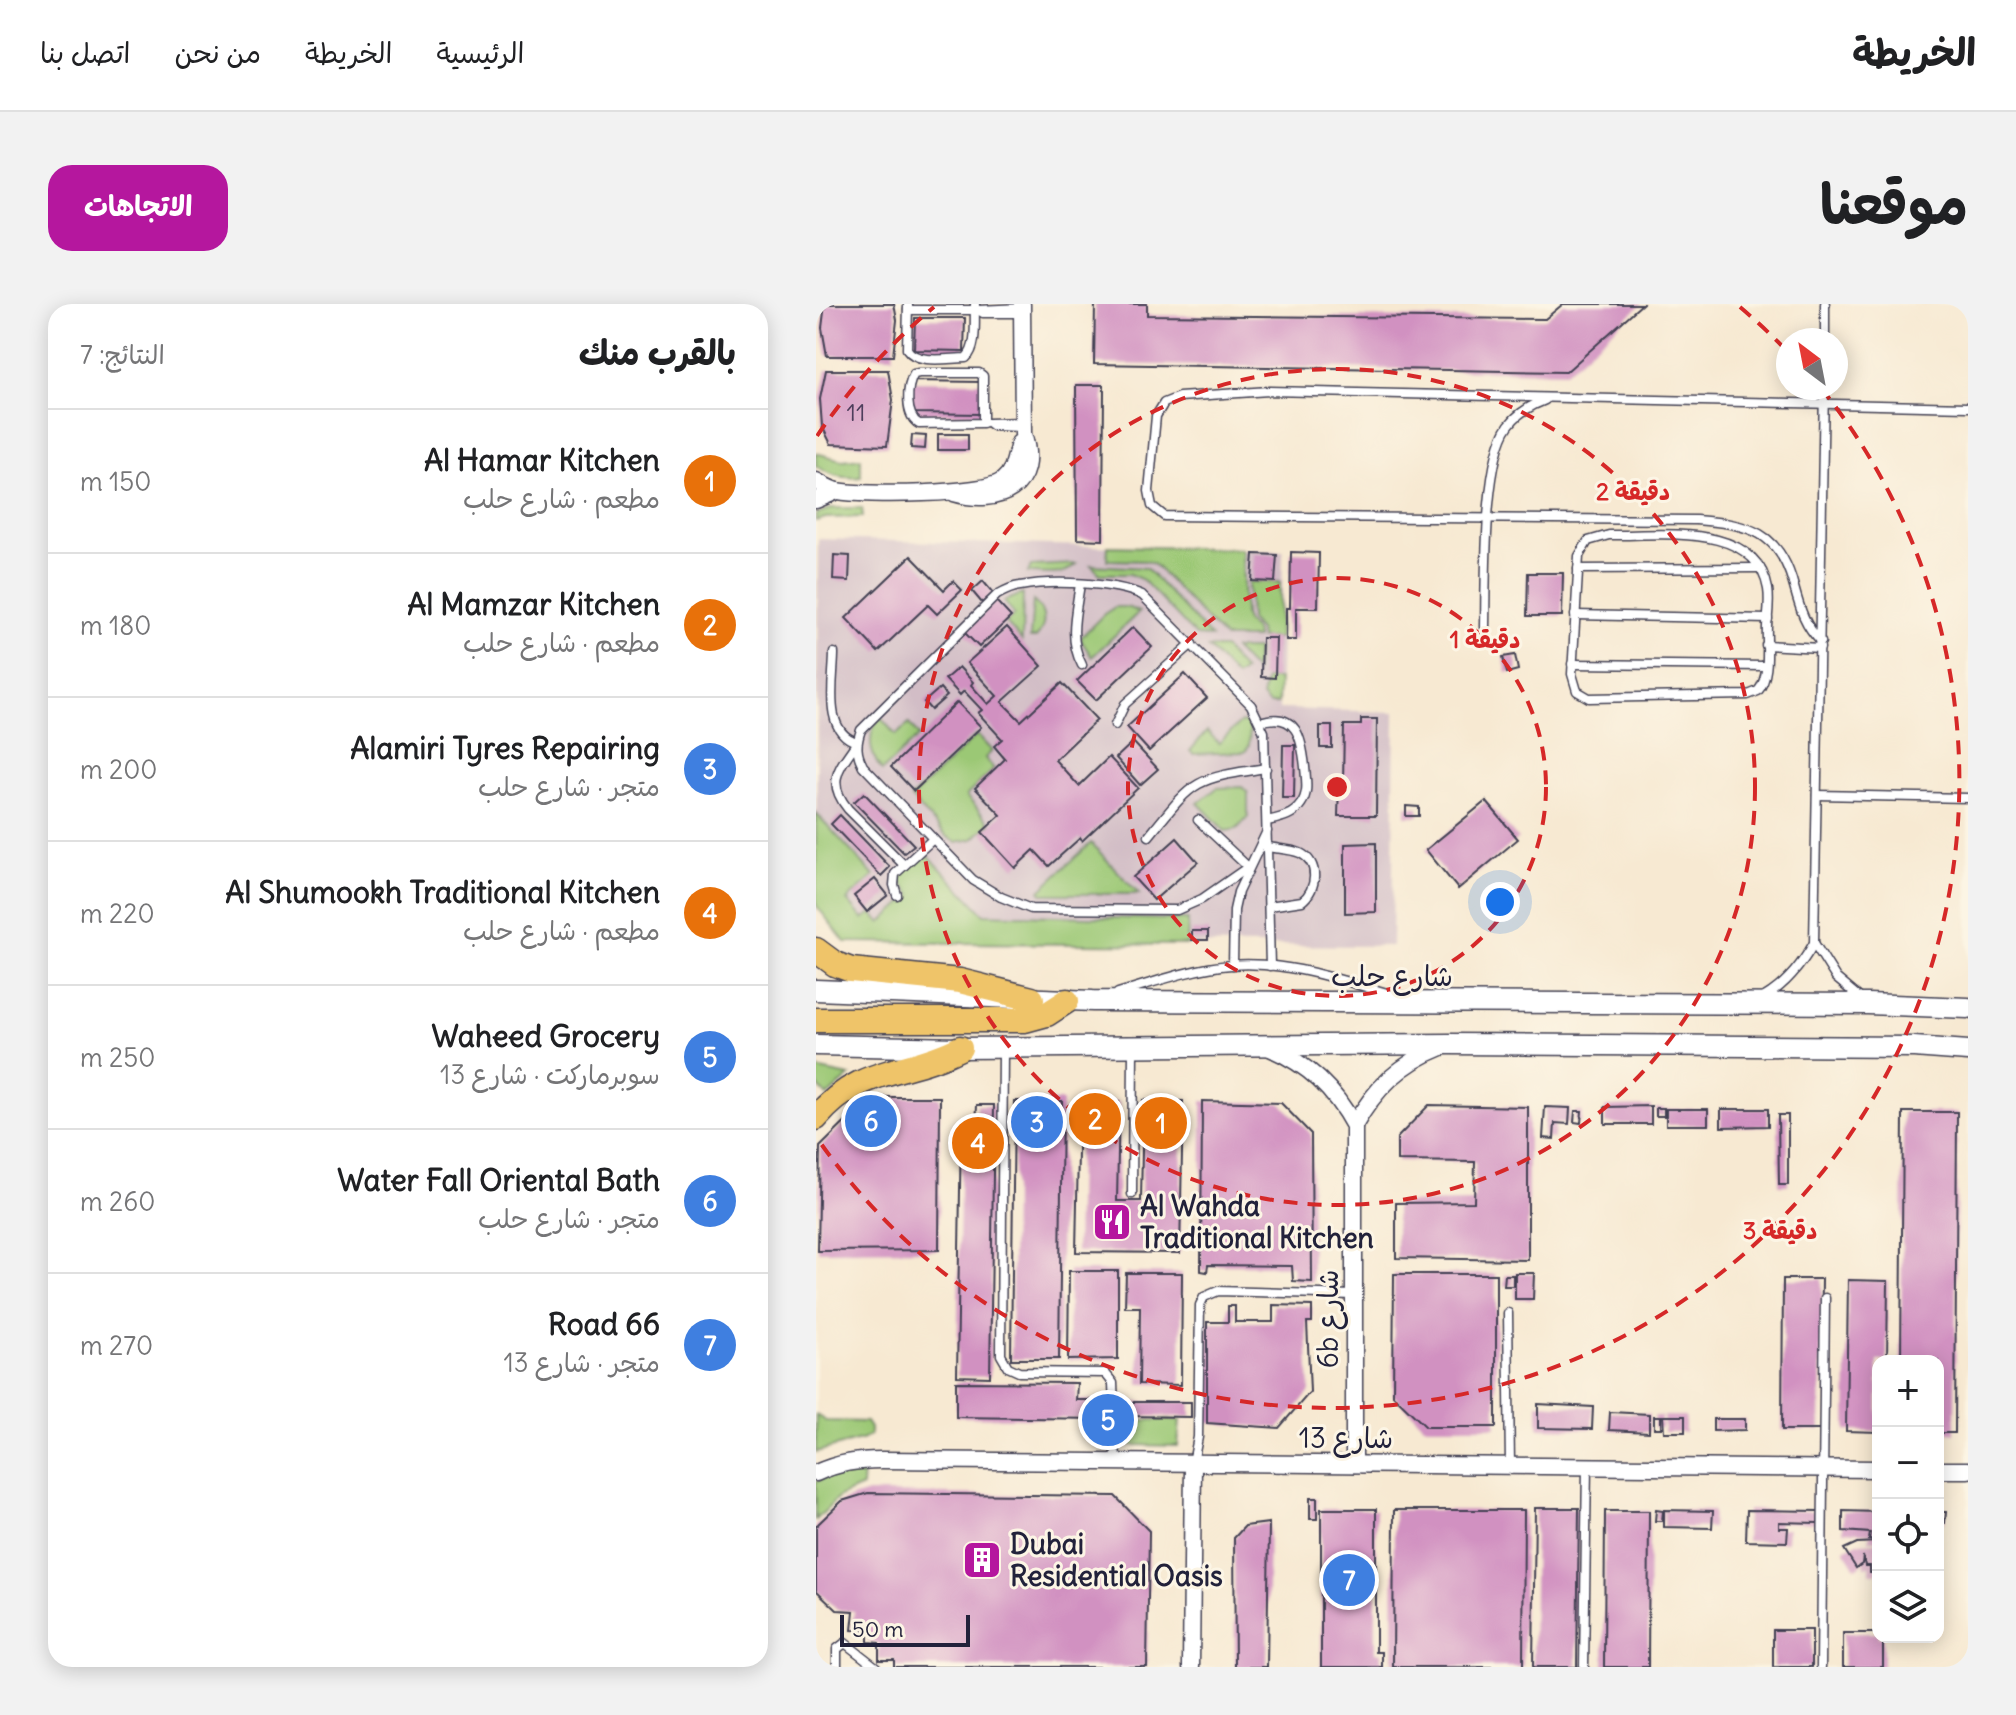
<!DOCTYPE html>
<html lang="ar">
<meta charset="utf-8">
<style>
:root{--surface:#fff;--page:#f2f2f2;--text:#202124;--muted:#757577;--line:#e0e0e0;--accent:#b5179e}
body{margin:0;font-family:Delius,"Playpen Sans Arabic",sans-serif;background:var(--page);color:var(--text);direction:rtl}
.controls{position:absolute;right:24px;bottom:24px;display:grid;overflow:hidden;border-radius:16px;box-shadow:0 4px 20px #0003}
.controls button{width:72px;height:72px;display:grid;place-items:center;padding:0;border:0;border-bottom:2px solid var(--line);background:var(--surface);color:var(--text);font:40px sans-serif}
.compass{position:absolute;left:960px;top:24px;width:72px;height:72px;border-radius:50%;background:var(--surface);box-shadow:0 4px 20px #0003;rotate:328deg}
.scale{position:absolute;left:24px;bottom:20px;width:130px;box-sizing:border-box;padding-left:8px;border:4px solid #22223b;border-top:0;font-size:22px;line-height:28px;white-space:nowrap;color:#22223b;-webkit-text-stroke:6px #fcf5e5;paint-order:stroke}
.you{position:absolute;left:684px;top:598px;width:28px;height:28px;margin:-20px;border:6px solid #fff;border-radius:50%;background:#1a73e8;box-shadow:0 0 0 12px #1a73e833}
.badge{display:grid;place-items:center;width:52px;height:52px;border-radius:50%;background:var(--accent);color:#fff;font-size:26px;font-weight:700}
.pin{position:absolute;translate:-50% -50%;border:4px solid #fff;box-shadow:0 2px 8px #0006}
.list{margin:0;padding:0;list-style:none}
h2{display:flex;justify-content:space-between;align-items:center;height:104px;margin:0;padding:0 32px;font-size:34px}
h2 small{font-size:26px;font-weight:400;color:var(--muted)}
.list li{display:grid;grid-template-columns:52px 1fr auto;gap:24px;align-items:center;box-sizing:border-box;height:144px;padding:0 32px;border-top:2px solid var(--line)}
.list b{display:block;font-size:30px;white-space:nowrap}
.list p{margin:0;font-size:26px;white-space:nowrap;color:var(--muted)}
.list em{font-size:26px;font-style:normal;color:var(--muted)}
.icon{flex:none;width:44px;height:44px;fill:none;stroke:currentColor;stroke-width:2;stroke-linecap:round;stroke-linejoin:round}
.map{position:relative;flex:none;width:1152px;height:1363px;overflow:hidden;direction:ltr;border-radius:24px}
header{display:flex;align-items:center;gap:48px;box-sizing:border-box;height:112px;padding:0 40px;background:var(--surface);border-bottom:2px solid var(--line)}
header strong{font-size:38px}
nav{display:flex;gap:44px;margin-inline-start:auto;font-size:28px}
.intro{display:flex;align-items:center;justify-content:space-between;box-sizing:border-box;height:192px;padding:0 48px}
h1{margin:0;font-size:56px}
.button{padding:20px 36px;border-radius:24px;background:var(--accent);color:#fff;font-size:28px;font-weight:700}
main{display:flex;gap:48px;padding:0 48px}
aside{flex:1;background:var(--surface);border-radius:24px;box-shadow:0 4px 20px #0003}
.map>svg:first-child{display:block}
</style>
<header>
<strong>الخريطة</strong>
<nav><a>الرئيسية</a><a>الخريطة</a><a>من نحن</a><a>اتصل بنا</a></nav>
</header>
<div class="intro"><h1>موقعنا</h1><a class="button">الاتجاهات</a></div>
<main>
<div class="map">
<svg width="1152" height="1363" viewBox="0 0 1152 1363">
<rect width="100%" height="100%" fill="#fcf5e5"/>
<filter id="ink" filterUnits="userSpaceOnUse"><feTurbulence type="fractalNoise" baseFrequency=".0125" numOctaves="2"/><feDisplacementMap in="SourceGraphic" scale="16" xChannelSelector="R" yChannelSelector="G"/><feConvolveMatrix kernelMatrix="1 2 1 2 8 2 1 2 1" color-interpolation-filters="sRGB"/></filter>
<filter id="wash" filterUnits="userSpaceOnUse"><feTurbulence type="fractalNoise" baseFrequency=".006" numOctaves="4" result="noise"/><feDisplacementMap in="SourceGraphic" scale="32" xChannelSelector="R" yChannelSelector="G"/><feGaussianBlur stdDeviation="1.8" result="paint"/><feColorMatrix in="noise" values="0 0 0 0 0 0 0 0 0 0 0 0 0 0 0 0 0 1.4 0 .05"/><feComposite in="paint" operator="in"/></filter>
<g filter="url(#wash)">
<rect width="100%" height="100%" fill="#f7e9d2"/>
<polygon fill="#d2bdc6" points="2,235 467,247 463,405 579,408 576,642 29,638 0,601"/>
<g fill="#9bc875" stroke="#5e7558" stroke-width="2">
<path d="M0,149L26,156L45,154V173C28,175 14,172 0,162Z"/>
<polygon points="16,204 46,204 47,213 10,214 0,217 0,210"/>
<polygon points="292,242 426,245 428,312 431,319 439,326 440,334 408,334 338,260 330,257 291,256"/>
<path d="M260,260C247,274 230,269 212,269L215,262Z"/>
<polygon points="275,261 330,264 395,333 380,332 327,276 314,270 284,270"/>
<polygon points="432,278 464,278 463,334 444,334 443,326 434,316"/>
<polygon points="207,290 206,337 190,319 198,311 188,297"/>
<path d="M217,297C230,307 231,322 220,334H214Z"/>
<polygon points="299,303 311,303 323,308 276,353 265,336 266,332 288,310"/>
<polygon points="392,344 408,344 428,367 420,373"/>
<polygon points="418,345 441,345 439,367"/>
<polygon points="450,375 463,375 462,400 453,400 446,393"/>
<path d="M64,413L80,431L93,420L103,432L66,467C53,449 50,431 64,413Z"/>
<polygon points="425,418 430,419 434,423 433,442 429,448 377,450 374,447 391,427 403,439"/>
<polygon points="161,431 176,447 169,454 178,465 150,492 174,519 157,535 140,538 130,532 95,494"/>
<polygon points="426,483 432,489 432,513 421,525 409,527 382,499 401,484"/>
<polygon points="0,509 58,572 31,596 47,615 56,609 65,619 96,591 82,574 109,548 168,610 372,616 371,641 29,638 0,601"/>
<polygon points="275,539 323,590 227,590 224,586"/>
<polygon points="0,765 34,772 11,792 0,780"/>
<polygon points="0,1111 10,1117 50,1118 54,1124 54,1131 48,1135 0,1148"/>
<polygon points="300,1116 364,1116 362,1142 314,1141"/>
<polygon points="47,1165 46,1183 23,1193 0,1216 0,1178 11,1172"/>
</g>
<g id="blocks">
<g fill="#d191c1">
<polygon points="9,0 78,0 81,16 77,52 11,52 6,24"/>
<polygon points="279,0 331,0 331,11 729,15 747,0 826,0 750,68 278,60"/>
<polygon points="99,14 149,14 148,47 98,46"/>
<polygon points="10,66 72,66 77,96 71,142 15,140 6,122 4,95"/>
<polygon points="96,77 166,78 166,110 95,109"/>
<polygon points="260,81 288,81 287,236 261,235"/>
<rect x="122" y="130" width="30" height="16"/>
<polygon points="96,131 110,132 109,145 95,144"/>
<polygon points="475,248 503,249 502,304 480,304 480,336 470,336 470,304 474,304"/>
<polygon points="438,250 461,251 459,278 436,277"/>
<polygon points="18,251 34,252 33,277 17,276"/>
<polygon points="95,252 128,286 137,277 146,286 121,310 112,301 62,348 30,314"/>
<polygon points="712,269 747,269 746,312 711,312"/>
<polygon points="167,277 177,289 166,299 156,287"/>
<polygon points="180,297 195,313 163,343 148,328"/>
<polygon points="191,323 226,362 186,398 205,417 246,379 281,416 239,456 263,482 293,453 322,484 266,537 264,534 233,562 218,546 199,564 166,528 185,511 159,484 189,455 178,442 186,435 162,409 166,406 148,387 144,391 129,375 143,363 157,378 155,381 172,400 181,392 151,359"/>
<polygon points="317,323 336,343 280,396 261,377"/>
<polygon points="446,334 460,334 459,374 445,373"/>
<polygon points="699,351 702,366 691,369 687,353"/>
<polygon points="369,370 391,394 333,447 311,423"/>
<polygon points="124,384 131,392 115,406 108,398"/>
<polygon points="141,398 165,423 98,487 75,463"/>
<polygon points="545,415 561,415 560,512 522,512 523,481 527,481 528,421 545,421"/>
<rect x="504" y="422" width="12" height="22"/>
<polygon points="317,438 342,465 324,481 300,454"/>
<polygon points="467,441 479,441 478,494 466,494"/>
<polygon points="48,489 98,541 88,549 38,498"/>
<polygon points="670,497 702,535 642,585 610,546"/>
<polygon points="590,502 603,503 603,512 590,512"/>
<polygon points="24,511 74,563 65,572 15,520"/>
<polygon points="361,534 382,558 338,596 317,573"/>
<polygon points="560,539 560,608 529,609 529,540"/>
<polygon points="59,575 72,591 51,608 38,592"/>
<rect x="376" y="627" width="16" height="9"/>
<polygon points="55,793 124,793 123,946 2,947 4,843"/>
<polygon points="327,796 367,797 364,949 260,948 263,797 303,798 301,897 325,897"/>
<polygon points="198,797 246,797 243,1055 195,1055"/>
<polygon points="386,797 465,799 495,830 496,978 477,977 476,962 392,961 391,968 385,967"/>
<polygon points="161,801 178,801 174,1073 141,1072 145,823 160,823"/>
<polygon points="613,801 712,803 712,956 580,954 580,899 658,898 659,858 581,857 581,834"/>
<polygon points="835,802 835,820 789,820 789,803"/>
<polygon points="729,803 754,804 753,820 739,819 738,835 727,834"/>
<rect x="840" y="804" width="8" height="8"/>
<rect x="850" y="805" width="42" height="16"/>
<polygon points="905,805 952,805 952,822 905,823"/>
<polygon points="759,807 766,807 765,819 758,818"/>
<polygon points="1087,808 1141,808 1139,1129 1122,1129 1122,1057 1085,1057"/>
<polygon points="962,811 972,811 972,881 963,881"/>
<polygon points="253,967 302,967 302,1055 252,1056"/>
<polygon points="310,969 366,969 365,1081 323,1080 324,1003 309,1003"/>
<polygon points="699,969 718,969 717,995 699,995"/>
<polygon points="578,970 680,970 680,1123 610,1123 577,1091"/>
<polygon points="689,971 697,971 697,982 688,982"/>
<polygon points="967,975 1006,975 1004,1126 966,1126"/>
<polygon points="1032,976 1072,977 1071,1057 1062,1057 1062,1128 1030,1127"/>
<polygon points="457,1001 496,1002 496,1018 491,1018 494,1088 463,1124 391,1119 391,1018 412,1018 412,1002 419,1002 419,1018 457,1018"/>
<polygon points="140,1078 261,1079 260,1096 287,1096 287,1115 140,1113"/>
<polygon points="307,1098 375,1098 375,1113 307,1112"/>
<polygon points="722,1100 777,1103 776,1125 722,1124"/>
<polygon points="794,1108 833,1110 833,1128 793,1126"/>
<rect x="838" y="1112" width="7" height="12"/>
<polygon points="847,1112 869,1112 869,1128 848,1128"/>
<polygon points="897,1115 929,1115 929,1126 897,1127"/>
<polygon points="52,1189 299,1192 333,1227 331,1363 78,1363 78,1356 63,1356 63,1339 52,1338 52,1327 36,1326 38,1307 21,1306 0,1286 0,1222 26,1197"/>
<rect x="494" y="1194" width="7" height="21"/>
<polygon points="719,1204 763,1204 761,1363 717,1363"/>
<polygon points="505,1205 560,1205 560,1348 566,1348 566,1363 505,1363"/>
<polygon points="578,1206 708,1206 707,1363 577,1363"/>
<polygon points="840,1206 847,1207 846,1217 839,1217"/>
<polygon points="848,1206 897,1207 896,1224 848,1223"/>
<polygon points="931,1206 1003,1207 1002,1219 963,1218 963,1224 972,1224 971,1238 930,1237"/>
<polygon points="789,1207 833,1207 832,1363 788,1363"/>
<polygon points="1027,1207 1062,1208 1062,1236 1053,1236 1054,1229 1027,1227"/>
<polygon points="1122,1208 1130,1208 1129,1219 1122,1219"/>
<polygon points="453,1219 451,1363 419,1363 418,1234 429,1222"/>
<polygon points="1062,1238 1062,1269 1054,1269 1054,1262 1049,1262 1047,1252 1046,1260 1040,1264 1028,1245 1041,1239"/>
<rect x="957" y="1326" width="39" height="37"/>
<polygon points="1027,1329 1062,1329 1062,1333 1067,1333 1067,1363 1027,1363"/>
</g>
</g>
</g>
<g filter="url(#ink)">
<use href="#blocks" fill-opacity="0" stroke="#424052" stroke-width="2"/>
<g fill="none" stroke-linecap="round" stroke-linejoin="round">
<g stroke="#424052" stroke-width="11">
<g id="service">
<path d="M92,0L91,45C101,61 133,54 150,54C162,43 158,16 159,0"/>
<polyline points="206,4 162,6 167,9 206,9"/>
<polyline points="92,6 161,6"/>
<polyline points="1009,36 1009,0"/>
<path d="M103,69H163L167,72V119L103,120C89,112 90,83 98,70Z"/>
<polyline points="207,118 173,119 177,122 207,123"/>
<path d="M793,231C843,232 940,217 952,285C954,297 952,309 951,322C950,341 955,372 942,387L932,391L773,394L761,387L756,370L763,252L772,237Z"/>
<polyline points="762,265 944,264"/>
<path d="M264,280C260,308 252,335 266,361"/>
<polyline points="759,311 952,315"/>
<path d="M669,323C670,277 667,156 693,121C702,109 716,101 729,96"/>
<path d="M1005,338C989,322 984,305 978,283C964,227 933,220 880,216L348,212L336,202L333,187L340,112L348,99L363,93L453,87L1152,103"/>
<polyline points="950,341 1004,344"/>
<path d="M18,349C18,377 6,428 41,438C24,463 9,477 32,505L88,561"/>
<polyline points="756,360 949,362"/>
<path d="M444,418C481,406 486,435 489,463C490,476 493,489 485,500C477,512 464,514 451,517"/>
<polyline points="299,421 309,400 376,340"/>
<polyline points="1001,491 1152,494"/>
<path d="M382,516L432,563L386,595L361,606L215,605L185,593L157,576L47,462C40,449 40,440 45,426L181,291C188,287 196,283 204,282C235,276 298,278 326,291L435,401L448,428L454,662"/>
<path d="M333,532C379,475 377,475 450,464"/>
<path d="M452,543C462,545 474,545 484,549C504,558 501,586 486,597L453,602"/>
<polyline points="81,591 78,581 79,570 117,535"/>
<polyline points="998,639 1020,674 1045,695"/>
<polyline points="417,661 418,606 422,588 451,527"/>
<path d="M302,689C339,678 377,664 415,661C469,656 527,677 578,691"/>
<path d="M947,694C970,681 985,662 998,639L1008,84"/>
<polyline points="187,743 185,1051 192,1063 203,1068 289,1069 297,1079 300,1158"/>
<polyline points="316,890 317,744"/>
<polyline points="692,1009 694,1161"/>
<polyline points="377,1159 382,1133 384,1001 388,993 402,987 538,991"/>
<polyline points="21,1363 21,1345 29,1339 60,1363"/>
<polyline points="768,1363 771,1162"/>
<polyline points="1005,1363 1009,994"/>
</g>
</g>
<g stroke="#424052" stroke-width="19">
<g id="minor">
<path d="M0,177C7,181 15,186 22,187C47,192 169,191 186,177C199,167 199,153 203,139"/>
<path d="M138,189C183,202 225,183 207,130L206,0"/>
<polyline points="0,196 21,187"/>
<path d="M454,744C493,761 518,785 538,822V1160"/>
<path d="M538,822C559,784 585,759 626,743"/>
<polyline points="1122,1166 1152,1166"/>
<path d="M0,1169C22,1159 41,1156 65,1156L1062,1165"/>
<polyline points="375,1363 377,1159"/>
</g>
</g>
<g stroke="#424052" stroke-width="23">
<g id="tertiary">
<polyline points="0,686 277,697 1052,700 1152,704"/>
<polyline points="0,741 144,744 633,740 1098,743 1152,747"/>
</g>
</g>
<g stroke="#424052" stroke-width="27">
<g id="primary">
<polyline points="0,646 19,660 35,666 144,677 216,695"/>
<polyline points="0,716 209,716 231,710 251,697"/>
<path d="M0,814C45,761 89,772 144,744"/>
</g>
</g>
<use href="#service" stroke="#fff" stroke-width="8"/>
<use href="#minor" stroke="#fff" stroke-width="16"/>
<use href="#tertiary" stroke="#fff" stroke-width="20"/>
<use href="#primary" stroke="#efc469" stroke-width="24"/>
</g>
</g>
<g fill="none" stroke="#d62828" stroke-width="4" stroke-dasharray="14 10">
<circle cx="521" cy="483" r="209"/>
<circle cx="521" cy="483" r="418"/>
<path d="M1 132A627 627 0 0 1 118 3M924 3A627 627 0 0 1 968 44M1005 84A627 627 0 1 1 1 834"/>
</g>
<defs>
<g id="restaurant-square" transform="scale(2)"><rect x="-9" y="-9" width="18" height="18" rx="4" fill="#b5179e" stroke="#fcf5e5"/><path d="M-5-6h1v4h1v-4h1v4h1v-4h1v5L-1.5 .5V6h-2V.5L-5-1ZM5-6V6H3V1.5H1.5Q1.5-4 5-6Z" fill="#fff"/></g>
<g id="building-square" transform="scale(2)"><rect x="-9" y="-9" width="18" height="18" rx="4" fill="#b5179e" stroke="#fcf5e5"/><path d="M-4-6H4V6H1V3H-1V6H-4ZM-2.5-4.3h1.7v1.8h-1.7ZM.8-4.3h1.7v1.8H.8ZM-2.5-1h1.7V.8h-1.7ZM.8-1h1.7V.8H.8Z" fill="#fff"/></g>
</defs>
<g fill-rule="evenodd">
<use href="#restaurant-square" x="296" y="918"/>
<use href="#building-square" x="166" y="1256"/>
</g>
<g text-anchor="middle" stroke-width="6" stroke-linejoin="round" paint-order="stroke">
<g font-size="24" fill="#4e3e5c">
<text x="40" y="117">11</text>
</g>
<g font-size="28" fill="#22223b" stroke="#fcf5e5">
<text x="576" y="682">شارع حلب</text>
<text transform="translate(512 1015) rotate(-90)" y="10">6b شارع</text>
<text x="530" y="1144">شارع 13</text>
</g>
<g font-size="28" font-weight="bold" fill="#22223b" stroke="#fcf5e5" text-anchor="start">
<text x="324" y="912">Al Wahda<tspan x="324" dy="32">Traditional Kitchen</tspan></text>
<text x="194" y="1250">Dubai<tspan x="194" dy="32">Residential Oasis</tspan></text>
</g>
</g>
<circle cx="521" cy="483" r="12" fill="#d62828" stroke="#fcf5e5" stroke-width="4"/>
<g font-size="24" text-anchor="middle" font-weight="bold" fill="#d62828" stroke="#fcf5e5" stroke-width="6" stroke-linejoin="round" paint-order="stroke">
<text x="817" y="196">2 دقيقة</text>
<text x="669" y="344">1 دقيقة</text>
<text x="964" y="935">3 دقيقة</text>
</g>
</svg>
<div class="controls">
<button>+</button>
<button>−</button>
<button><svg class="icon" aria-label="locate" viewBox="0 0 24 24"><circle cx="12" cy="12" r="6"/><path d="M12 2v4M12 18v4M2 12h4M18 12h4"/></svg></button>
<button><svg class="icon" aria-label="layers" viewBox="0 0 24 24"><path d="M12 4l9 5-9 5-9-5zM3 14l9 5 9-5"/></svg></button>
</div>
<svg class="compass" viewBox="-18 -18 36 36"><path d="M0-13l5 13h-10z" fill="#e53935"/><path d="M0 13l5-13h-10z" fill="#757577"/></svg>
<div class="scale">50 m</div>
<div class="you"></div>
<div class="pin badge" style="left:345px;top:819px;background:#e8710a">1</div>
<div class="pin badge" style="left:279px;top:815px;background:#e8710a">2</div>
<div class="pin badge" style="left:221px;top:818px;background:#3f7fe0">3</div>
<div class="pin badge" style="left:162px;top:839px;background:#e8710a">4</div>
<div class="pin badge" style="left:292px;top:1116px;background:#3f7fe0">5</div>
<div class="pin badge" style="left:55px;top:817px;background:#3f7fe0">6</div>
<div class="pin badge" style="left:533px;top:1276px;background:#3f7fe0">7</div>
</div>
<aside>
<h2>بالقرب منك<small>النتائج: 7</small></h2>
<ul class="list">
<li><span class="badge" style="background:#e8710a">1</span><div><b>Al Hamar Kitchen</b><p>مطعم · شارع حلب</p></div><em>150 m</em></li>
<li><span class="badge" style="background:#e8710a">2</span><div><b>Al Mamzar Kitchen</b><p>مطعم · شارع حلب</p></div><em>180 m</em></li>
<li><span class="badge" style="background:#3f7fe0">3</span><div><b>Alamiri Tyres Repairing</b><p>متجر · شارع حلب</p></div><em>200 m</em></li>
<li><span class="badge" style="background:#e8710a">4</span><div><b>Al Shumookh Traditional Kitchen</b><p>مطعم · شارع حلب</p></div><em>220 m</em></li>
<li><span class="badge" style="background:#3f7fe0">5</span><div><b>Waheed Grocery</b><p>سوبرماركت · شارع 13</p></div><em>250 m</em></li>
<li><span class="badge" style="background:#3f7fe0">6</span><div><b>Water Fall Oriental Bath</b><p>متجر · شارع حلب</p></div><em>260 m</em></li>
<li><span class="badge" style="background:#3f7fe0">7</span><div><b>Road 66</b><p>متجر · شارع 13</p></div><em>270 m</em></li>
</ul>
</aside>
</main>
